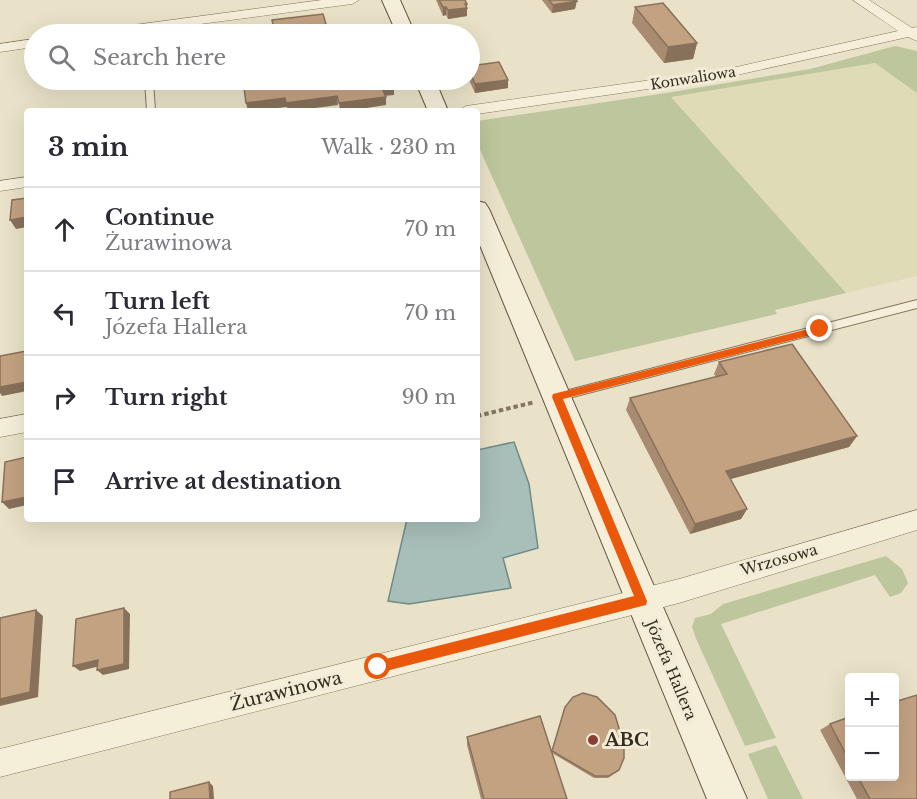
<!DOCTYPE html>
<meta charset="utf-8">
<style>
:root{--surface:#fff;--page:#f2f2f3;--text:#2b2b33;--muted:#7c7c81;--line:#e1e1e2}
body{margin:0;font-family:"Libre Baskerville",serif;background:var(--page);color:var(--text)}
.controls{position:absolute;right:18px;bottom:18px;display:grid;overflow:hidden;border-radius:6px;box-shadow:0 6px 24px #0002}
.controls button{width:54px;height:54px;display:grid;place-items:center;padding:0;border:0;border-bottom:2px solid var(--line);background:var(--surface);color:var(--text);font:30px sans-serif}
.stop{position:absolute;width:18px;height:18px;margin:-14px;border:4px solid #ea580c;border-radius:50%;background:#fff}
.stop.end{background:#ea580c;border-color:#fff;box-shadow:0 2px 6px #0008}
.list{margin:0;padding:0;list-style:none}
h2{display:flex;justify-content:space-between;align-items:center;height:78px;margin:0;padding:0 24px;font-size:26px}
h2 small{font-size:20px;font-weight:400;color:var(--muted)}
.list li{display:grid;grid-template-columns:39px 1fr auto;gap:18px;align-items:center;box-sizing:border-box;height:84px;padding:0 24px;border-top:2px solid var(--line)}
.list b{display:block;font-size:22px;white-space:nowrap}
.list p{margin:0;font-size:20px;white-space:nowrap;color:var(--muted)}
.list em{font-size:20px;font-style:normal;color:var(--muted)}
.icon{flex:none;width:33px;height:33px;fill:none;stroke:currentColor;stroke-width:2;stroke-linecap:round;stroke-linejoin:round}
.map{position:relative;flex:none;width:917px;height:799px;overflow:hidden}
.search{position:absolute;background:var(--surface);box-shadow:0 6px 24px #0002;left:24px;top:24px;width:456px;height:66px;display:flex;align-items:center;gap:15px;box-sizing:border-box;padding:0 21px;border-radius:33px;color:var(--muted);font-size:22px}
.panel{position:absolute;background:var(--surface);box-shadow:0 6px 24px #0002;left:24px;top:108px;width:456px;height:414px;border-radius:6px}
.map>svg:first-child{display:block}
</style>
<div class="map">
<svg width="917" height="799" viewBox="0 0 917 799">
<rect width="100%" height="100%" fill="#e9e2c8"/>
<polygon fill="#dedbb6" points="875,63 917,93 917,276 846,293 670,97"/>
<g fill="#bec69d">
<polygon points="895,46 917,51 917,93 875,63 671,97 846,293 775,310 777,314 575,361 477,143 477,121 666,93 810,69"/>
<polygon points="886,556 902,569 908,583 901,593 890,597 875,575 721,624 776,738 745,746 697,641 692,627 695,618 711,614 723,604"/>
<polygon points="776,745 803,799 768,799 748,754"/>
</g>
<polygon fill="#a8beb9" stroke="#708b87" stroke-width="1.5" points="514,442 529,484 538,548 503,558 511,588 409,604 388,601 407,519 477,519 477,450"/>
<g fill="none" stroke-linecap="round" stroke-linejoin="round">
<g stroke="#83755f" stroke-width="2">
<g id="lane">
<polygon points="145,80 153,80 155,111 147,111"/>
<polygon points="917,300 917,308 557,401 553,400 552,397 553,394 557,393"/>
</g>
</g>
<g stroke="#83755f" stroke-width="1">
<g id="street">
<polygon points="322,0 359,0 352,4 124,34 90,34 97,30"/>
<polygon points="853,0 869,0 912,28 917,27 917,41 908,37 723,78 477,114 477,111 458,111 466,106 723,70 898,31"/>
<polygon points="34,39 34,47 0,52 0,44"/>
<polygon points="27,177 27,187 0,191 0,181"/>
<polygon points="27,414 27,432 0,437 0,419"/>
<polygon points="917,510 917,530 679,603 0,777 0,749 679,579"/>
</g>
</g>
<g stroke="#655642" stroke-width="2">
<g id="secondary">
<polygon points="382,0 400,0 415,34 397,34"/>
<polygon points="415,80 435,80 448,111 428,111"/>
<polygon points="477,201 485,203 489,209 747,799 707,799 477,238"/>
</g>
</g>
<polyline stroke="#83755f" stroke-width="4" stroke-dasharray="4.5 3" stroke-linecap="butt" points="477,416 535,402"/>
<use href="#lane" fill="#f5efda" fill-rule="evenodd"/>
<use href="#street" fill="#f5efda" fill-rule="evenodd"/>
<use href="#secondary" fill="#f5efda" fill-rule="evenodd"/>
</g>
<g fill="#a88b70">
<polygon points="436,0 465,0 467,13 467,16 448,19 446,15 443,16"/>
<polygon points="542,0 576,0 575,9 552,13"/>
<polygon points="635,7 697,43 693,59 664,63 632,23"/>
<polygon points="470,66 508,80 508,88 475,93 469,80"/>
<polygon points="719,362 857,436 849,447 730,479 747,509 741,519 690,534 626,410 630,398 716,377 714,374"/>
<polygon points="564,709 619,770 618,771 608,778 594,778 552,753 567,799 481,799 467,745 467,737 552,752"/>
<polygon points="849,717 849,777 894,777 917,799 857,799 820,730 830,724"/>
</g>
<g fill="#88715b">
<polygon points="577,1 575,9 552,13 553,5"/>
<polygon points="465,4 467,4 467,16 448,19 448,10"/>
<polygon points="443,7 446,7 446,15 443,16"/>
<polygon points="328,31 329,34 300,34"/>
<polygon points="697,43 693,59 664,63 668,47"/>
<polygon points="508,80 508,88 475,93 475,84"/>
<polygon points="394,86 394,95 383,96 382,88"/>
<polygon points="337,96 338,105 293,111 288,111 287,107 248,111 246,103 285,98"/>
<polygon points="386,97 386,105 347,111 340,111 339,103"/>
<polygon points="27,217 27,227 16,229 10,220"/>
<polygon points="27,382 27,391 2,396 0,393 0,387"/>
<polygon points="857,436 849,447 720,482 726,471"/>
<polygon points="27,497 27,505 9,509 2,502"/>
<polygon points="747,509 741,519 690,534 695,524"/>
<polygon points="124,608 130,614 129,669 103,675 97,670"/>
<polygon points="36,610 43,616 38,697 0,706 0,699"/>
<polygon points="98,660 104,665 80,671 73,666"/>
<polygon points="209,782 213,786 214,799 210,799"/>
</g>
<g fill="#c3a282" stroke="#88715b" stroke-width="1.5">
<polygon points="439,0 465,0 467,4 465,4 467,8 448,10 446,7 443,7"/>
<polygon points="549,0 576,0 577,1 553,5"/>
<polygon points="663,3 697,43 668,47 635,7"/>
<polygon points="323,14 328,31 300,34 275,34 272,20"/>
<polygon points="499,62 508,80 475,84 470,72 470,66"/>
<polygon points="303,80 391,80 394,86 382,88 386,97 339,103 337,96 286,103 285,98 246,103 244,88"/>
<polygon points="27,198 27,217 10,220 12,200"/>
<polygon points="792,344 857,436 726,471 747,509 695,524 630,398 727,374 719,362"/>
<polygon points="27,351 27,382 0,387 0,356"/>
<polygon points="27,457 27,497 2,502 5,462"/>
<polygon points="124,608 124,664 97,670 98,660 73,666 76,619"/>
<polygon points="36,610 30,692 0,699 0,618"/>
<polygon points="583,693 597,697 615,715 624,745 624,758 619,770 609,776 595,776 552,751 565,707 573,697"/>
<polygon points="917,695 917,799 870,799 858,777 894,777 894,702"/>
<polygon points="540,716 567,799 484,799 467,737"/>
<polygon points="849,717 849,760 830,724"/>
<polygon points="209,782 210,799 170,799 170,792"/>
</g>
<polygon fill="#ea580c" points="820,326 825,329 823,332 563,399 647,601 646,605 378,673 374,672 374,663 378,661 634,596 552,397 553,394"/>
<circle fill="#8b3c36" stroke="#f2ecd6" stroke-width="2" cx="593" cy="740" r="6"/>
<g text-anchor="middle" stroke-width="6" stroke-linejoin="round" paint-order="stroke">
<g font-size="14" fill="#352c21" stroke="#f2ecd6">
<text transform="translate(693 78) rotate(-9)" y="5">Konwaliowa</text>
</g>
<g font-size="15" fill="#352c21" stroke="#f2ecd6">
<text transform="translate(779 560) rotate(-16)" y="5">Wrzosowa</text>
<text transform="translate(671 670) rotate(67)" y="5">Józefa Hallera</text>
</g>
<g font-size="18" fill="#352c21" stroke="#f2ecd6">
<text transform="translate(286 691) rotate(-14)" y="6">Żurawinowa</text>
</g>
<g font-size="18" font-weight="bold" fill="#352c21" stroke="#f2ecd6" text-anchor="start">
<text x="605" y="746">ABC</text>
</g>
</g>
</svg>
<div class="controls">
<button>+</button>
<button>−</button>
</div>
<div class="stop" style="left:378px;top:667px"></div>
<div class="stop end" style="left:820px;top:329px"></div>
<div class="search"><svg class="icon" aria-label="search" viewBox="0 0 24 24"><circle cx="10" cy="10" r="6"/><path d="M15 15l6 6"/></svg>Search here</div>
<section class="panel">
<h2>3 min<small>Walk · 230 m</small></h2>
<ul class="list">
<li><svg class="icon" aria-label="ahead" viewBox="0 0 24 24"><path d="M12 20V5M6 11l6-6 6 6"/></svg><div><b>Continue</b><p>Żurawinowa</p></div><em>70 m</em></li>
<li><svg class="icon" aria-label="left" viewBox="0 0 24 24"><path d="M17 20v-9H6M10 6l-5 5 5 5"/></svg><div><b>Turn left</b><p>Józefa Hallera</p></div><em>70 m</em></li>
<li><svg class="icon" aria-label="right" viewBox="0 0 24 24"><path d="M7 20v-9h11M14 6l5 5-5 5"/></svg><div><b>Turn right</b></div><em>90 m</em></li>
<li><svg class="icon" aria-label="arrive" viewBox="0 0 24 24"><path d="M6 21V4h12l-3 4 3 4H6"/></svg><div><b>Arrive at destination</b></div></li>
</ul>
</section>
</div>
